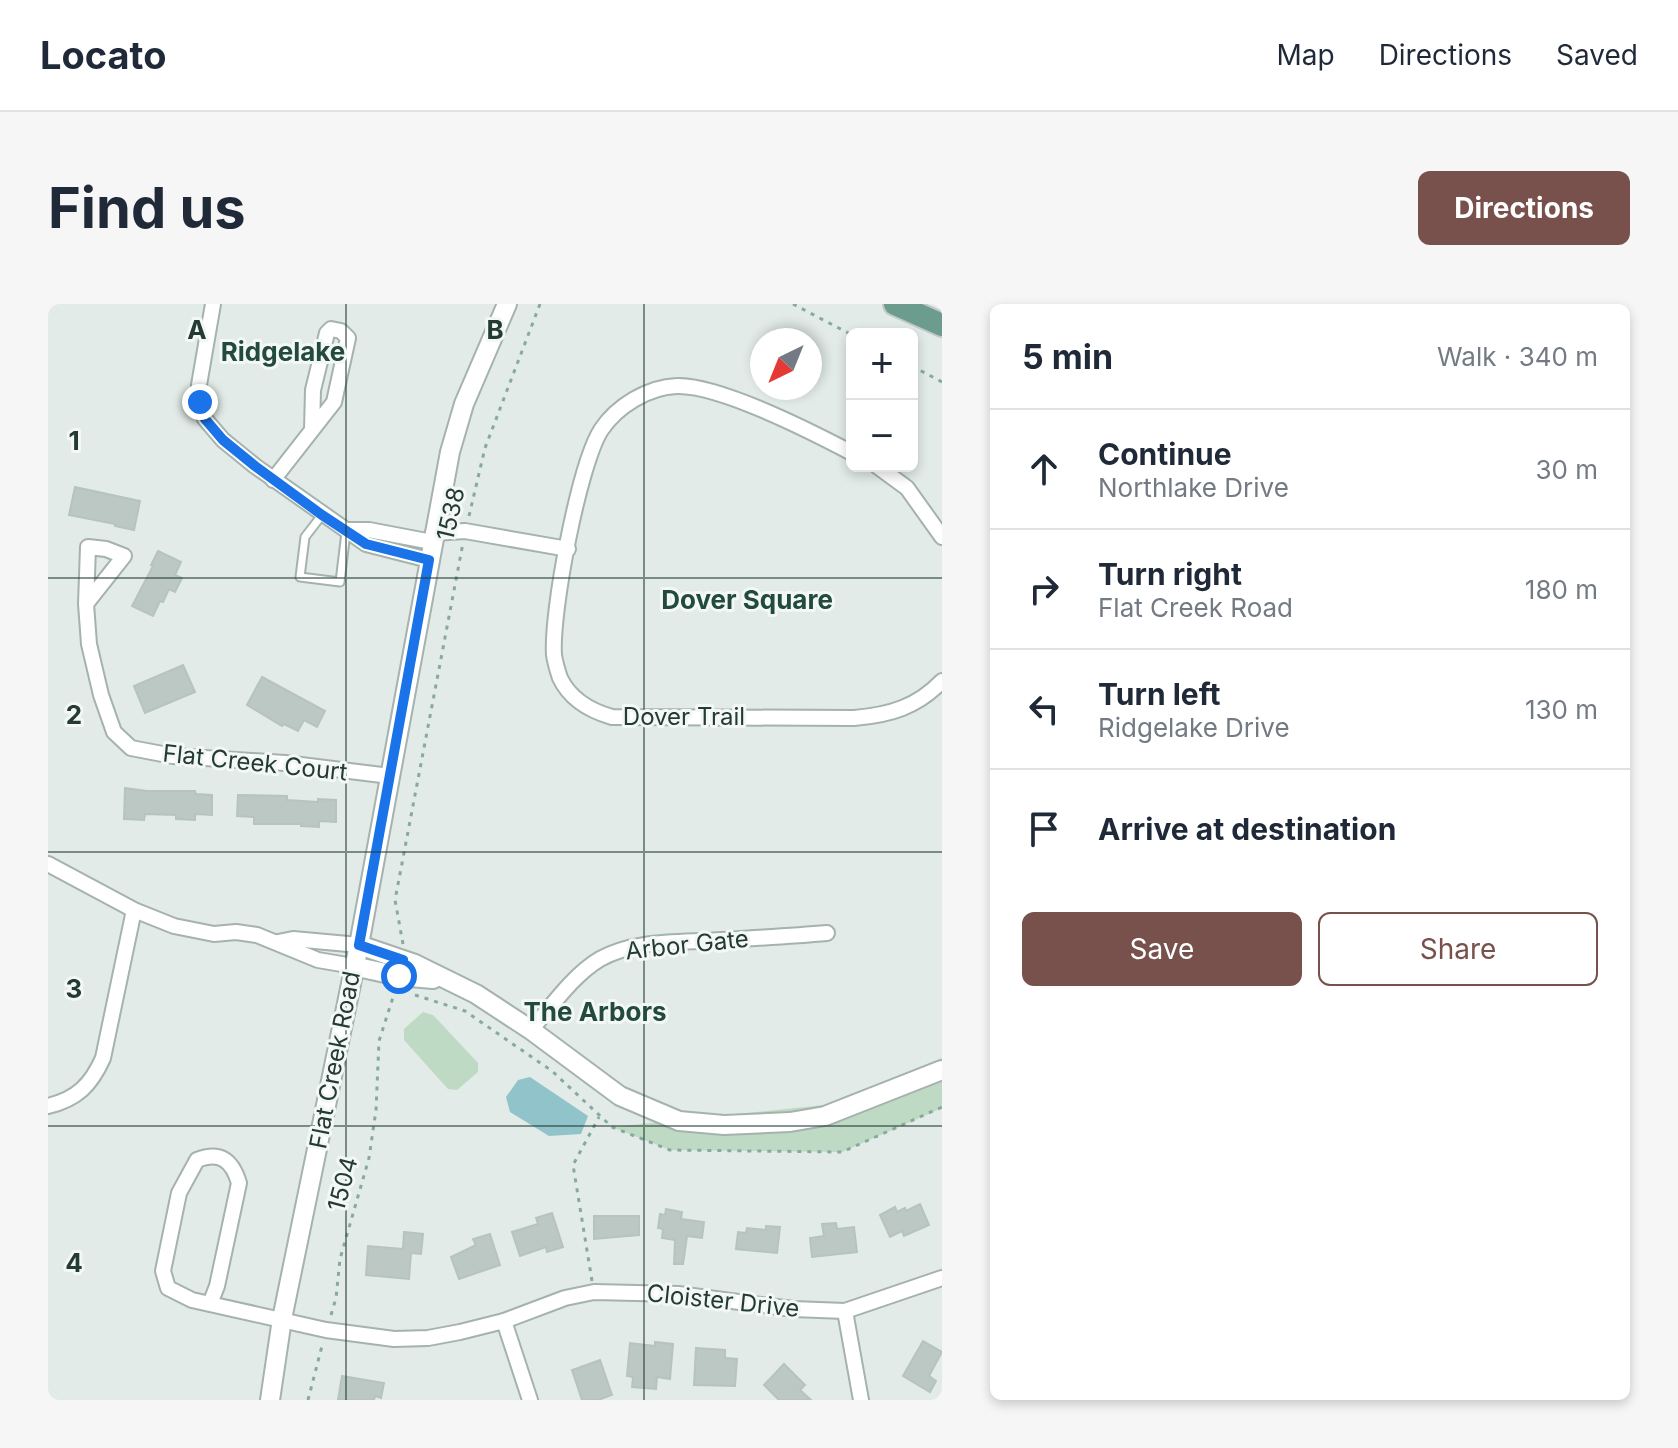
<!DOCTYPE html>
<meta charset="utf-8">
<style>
:root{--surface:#fff;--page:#f6f6f7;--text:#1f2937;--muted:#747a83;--line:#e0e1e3;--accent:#78514d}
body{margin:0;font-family:Inter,sans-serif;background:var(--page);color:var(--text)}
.controls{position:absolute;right:24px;top:24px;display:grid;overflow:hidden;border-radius:12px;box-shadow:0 4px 12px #0003}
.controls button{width:72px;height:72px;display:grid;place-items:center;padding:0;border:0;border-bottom:2px solid var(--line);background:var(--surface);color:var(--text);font:40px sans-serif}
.compass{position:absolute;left:702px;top:24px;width:72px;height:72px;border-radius:50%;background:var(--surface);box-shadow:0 4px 12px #0003;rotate:223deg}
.stop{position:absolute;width:24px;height:24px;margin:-18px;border:6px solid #1a73e8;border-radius:50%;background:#fff}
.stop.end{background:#1a73e8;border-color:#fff;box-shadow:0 2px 8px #0008}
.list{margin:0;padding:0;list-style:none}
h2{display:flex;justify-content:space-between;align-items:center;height:104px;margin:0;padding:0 32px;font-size:34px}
h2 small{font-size:26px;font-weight:400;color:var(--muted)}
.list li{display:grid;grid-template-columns:52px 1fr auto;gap:24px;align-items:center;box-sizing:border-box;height:120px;padding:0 32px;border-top:2px solid var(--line)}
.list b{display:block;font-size:30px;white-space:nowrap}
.list p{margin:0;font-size:26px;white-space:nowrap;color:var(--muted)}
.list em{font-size:26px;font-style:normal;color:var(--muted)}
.actions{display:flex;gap:16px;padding:24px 32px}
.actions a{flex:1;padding:18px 0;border:2px solid var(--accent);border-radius:12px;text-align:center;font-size:28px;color:var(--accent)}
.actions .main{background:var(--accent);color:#fff}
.icon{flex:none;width:44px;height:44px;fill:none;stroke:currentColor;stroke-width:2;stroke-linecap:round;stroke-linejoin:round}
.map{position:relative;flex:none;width:894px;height:1096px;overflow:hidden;border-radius:12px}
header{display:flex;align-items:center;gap:48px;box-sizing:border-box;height:112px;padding:0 40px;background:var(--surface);border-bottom:2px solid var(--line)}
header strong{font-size:38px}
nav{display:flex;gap:44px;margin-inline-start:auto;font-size:28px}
.intro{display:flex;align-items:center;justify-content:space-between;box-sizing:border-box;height:192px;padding:0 48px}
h1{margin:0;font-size:56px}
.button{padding:20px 36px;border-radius:12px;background:var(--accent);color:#fff;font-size:28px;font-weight:700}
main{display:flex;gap:48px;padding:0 48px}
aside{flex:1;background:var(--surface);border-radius:12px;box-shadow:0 4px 12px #0003}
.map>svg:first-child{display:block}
</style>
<header>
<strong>Locato</strong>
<nav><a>Map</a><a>Directions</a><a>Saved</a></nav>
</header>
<div class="intro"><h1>Find us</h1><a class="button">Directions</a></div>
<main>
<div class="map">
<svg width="894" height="1096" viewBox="0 0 894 1096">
<rect width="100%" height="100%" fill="#e2ebe7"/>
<g fill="#bedac4">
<polygon points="375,708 385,711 430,759 430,768 409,786 400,785 356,736 356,725"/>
<polygon points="894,754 894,804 794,848 622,846 564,823 776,801"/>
</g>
<polygon fill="#90c3ca" points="482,773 540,812 533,830 501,832 462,808 458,793 470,776"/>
<g fill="#bbc8c3" stroke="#b6c4bd" stroke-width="2">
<polygon points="27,183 92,197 86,226 67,222 67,220 21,211"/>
<polygon points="110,247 133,258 127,271 134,274 127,288 121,285 115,298 112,297 105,312 84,302 105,262 103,261"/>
<polygon points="135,361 147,388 97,409 86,382"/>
<polygon points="214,373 277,407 269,423 256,416 250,427 236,420 234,422 199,401"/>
<polygon points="77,484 99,487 147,487 148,490 164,491 164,511 147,510 147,516 128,515 128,511 97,510 96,516 76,515"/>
<polygon points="190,491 239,492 239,496 270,498 270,495 288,496 288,518 271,517 271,523 253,522 253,520 206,520 206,513 189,512"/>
<polygon points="872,900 881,921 856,932 854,927 842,933 832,911 847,903 849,908 857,904 858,907"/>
<polygon points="618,905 634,908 633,915 656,918 654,934 639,932 635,960 626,960 627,936 614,934 615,925 610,924 612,910 617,911"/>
<polygon points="504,909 515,943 499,948 498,943 472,952 464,928 490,920 488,914"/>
<polygon points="546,912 591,912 591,931 546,935"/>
<polygon points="788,919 789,925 806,923 809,948 764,953 762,934 776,932 774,920"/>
<polygon points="718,922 732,923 729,949 688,945 690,928 698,929 699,924 718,926"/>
<polygon points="356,928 375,930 373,950 363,949 361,975 318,971 320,942 355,945"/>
<polygon points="442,930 452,961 411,975 403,953 428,941 425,935"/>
<polygon points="875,1037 894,1048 881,1072 888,1077 882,1088 855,1072"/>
<polygon points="607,1038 625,1040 622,1075 609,1073 608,1085 584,1083 585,1073 579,1072 582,1039 607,1042"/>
<polygon points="648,1044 677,1046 677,1054 689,1055 687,1082 646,1081"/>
<polygon points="552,1056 564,1091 550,1096 534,1096 524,1066"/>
<polygon points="736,1060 757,1081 752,1086 763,1096 731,1096 716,1081"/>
<polygon points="294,1072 336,1079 333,1094 327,1092 326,1096 290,1096"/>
</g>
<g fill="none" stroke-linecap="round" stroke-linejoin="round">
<g stroke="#a5b2ae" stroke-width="11">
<polyline id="service" points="274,211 257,233 252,273 292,278 298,228"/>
</g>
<g stroke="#a5b2ae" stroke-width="18">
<g id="minor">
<polyline points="165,0 151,81 152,98 157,115 175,136 207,162 318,240 381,256"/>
<path d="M804,149C764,128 672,81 629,82C600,83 569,102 553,126C531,161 503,308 506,351C507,358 510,368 512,374C522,395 543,407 564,413L806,414C842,411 869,403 894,377"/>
<polyline points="829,162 859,184 894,233"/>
<polyline points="225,176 286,98 300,34 293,27 283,25 279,29 265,86 264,126"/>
<polyline points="299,226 321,226 384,238"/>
<polyline points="385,229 417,227 520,245"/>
<polyline points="38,300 76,252 58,245 40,243 38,300 41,340 53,391 66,428 83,444 125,452 237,459 342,472"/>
<polyline points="0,560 86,606 126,622 166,630 188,628 209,631 270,656 305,662"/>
<polyline points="230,638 245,635 311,641"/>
<path d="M483,726C503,703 525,671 552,655C587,635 635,639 674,636C709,634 744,632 779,629"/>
<path d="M0,802C29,795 43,781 55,754L86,606"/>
<path d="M162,1000L169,982L191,879C184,856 172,847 149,856L131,889L115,967L120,984L144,996L278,1026L346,1035L380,1034L412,1028L456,1017L517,994L546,988L630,990L745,1005L797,1007L894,974"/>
<polyline points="797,1007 813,1096"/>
<polyline points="456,1017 482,1096"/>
</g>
</g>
<g stroke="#a5b2ae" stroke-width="22">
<g id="tertiary">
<polyline points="311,641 367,660 428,690 483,726 572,792 631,817 676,821 742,818 777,812 894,766"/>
<polyline points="305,662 351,672 385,675"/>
<polyline points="222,1096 234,1015 311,641 402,148 416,100 459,0"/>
</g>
</g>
<g stroke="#c2c8c6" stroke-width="26">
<polyline id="primary" points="847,0 894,21"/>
</g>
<g stroke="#86ab9e" stroke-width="3" stroke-dasharray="4 6" stroke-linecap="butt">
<polyline points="745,0 804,31"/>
<polyline points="864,62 894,78"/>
<polyline points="421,212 437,144 492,0"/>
<polyline points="355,640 347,596 415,239"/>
<polyline points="367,691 417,707 504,767 564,823 622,846 794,848 894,803"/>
<polyline points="544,977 525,861 551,813"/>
<polyline points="283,1011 288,994 292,955 321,854 328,806 331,737 347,687"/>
<polyline points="260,1096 275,1038"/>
</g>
<use href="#service" stroke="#fff" stroke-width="7"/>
<use href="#minor" stroke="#fff" stroke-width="14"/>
<use href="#tertiary" stroke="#fff" stroke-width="18"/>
<use href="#primary" stroke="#6b9c8e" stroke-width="22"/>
</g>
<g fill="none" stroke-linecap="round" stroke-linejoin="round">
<polyline stroke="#1a73e8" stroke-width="10" points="152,98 157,115 175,136 207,162 274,211 318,240 381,256 311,641 355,656 351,672"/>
</g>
<path fill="none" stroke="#243a34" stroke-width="2" stroke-opacity="0.55" d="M298,0V1096M596,0V1096M0,274H894M0,548H894M0,822H894"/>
<g text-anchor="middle" stroke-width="6" stroke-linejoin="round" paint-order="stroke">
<g font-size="24" fill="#243a34" stroke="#f3f8f5">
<text transform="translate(403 210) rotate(-77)" y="8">1538</text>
<text x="636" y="421">Dover Trail</text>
<text transform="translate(207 459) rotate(6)" y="8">Flat Creek Court</text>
<text transform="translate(639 641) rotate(-6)" y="8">Arbor Gate</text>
<text transform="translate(287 756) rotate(-79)" y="8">Flat Creek Road</text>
<text transform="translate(295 880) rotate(-75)" y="8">1504</text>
<text transform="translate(675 997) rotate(6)" y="8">Cloister Drive</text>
</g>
<g font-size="26" font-weight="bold" fill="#224a3f" stroke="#f3f8f5">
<text x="235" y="57">Ridgelake</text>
<text x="699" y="305">Dover Square</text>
<text x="547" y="717">The Arbors</text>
</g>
</g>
<g font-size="26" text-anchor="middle" font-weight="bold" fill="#243a34" stroke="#f3f8f5" stroke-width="6" stroke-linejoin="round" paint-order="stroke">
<text x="149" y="35">A</text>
<text x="447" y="35">B</text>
<text x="26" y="146">1</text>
<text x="26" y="420">2</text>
<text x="26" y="694">3</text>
<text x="26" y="968">4</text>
</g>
</svg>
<div class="controls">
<button>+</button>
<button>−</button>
</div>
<svg class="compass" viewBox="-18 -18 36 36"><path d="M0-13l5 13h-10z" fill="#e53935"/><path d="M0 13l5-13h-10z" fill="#747a83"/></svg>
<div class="stop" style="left:351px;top:672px"></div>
<div class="stop end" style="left:152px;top:98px"></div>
</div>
<aside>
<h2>5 min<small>Walk · 340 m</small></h2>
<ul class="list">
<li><svg class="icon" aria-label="ahead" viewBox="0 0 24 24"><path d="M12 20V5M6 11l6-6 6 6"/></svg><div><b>Continue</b><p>Northlake Drive</p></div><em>30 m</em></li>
<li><svg class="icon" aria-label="right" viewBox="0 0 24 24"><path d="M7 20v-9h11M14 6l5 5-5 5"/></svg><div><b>Turn right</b><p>Flat Creek Road</p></div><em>180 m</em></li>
<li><svg class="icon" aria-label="left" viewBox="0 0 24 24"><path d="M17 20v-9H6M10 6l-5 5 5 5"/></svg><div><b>Turn left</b><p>Ridgelake Drive</p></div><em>130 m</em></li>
<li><svg class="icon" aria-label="arrive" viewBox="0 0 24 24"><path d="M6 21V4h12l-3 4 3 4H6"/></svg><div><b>Arrive at destination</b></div></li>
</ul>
<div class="actions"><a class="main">Save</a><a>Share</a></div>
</aside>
</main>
